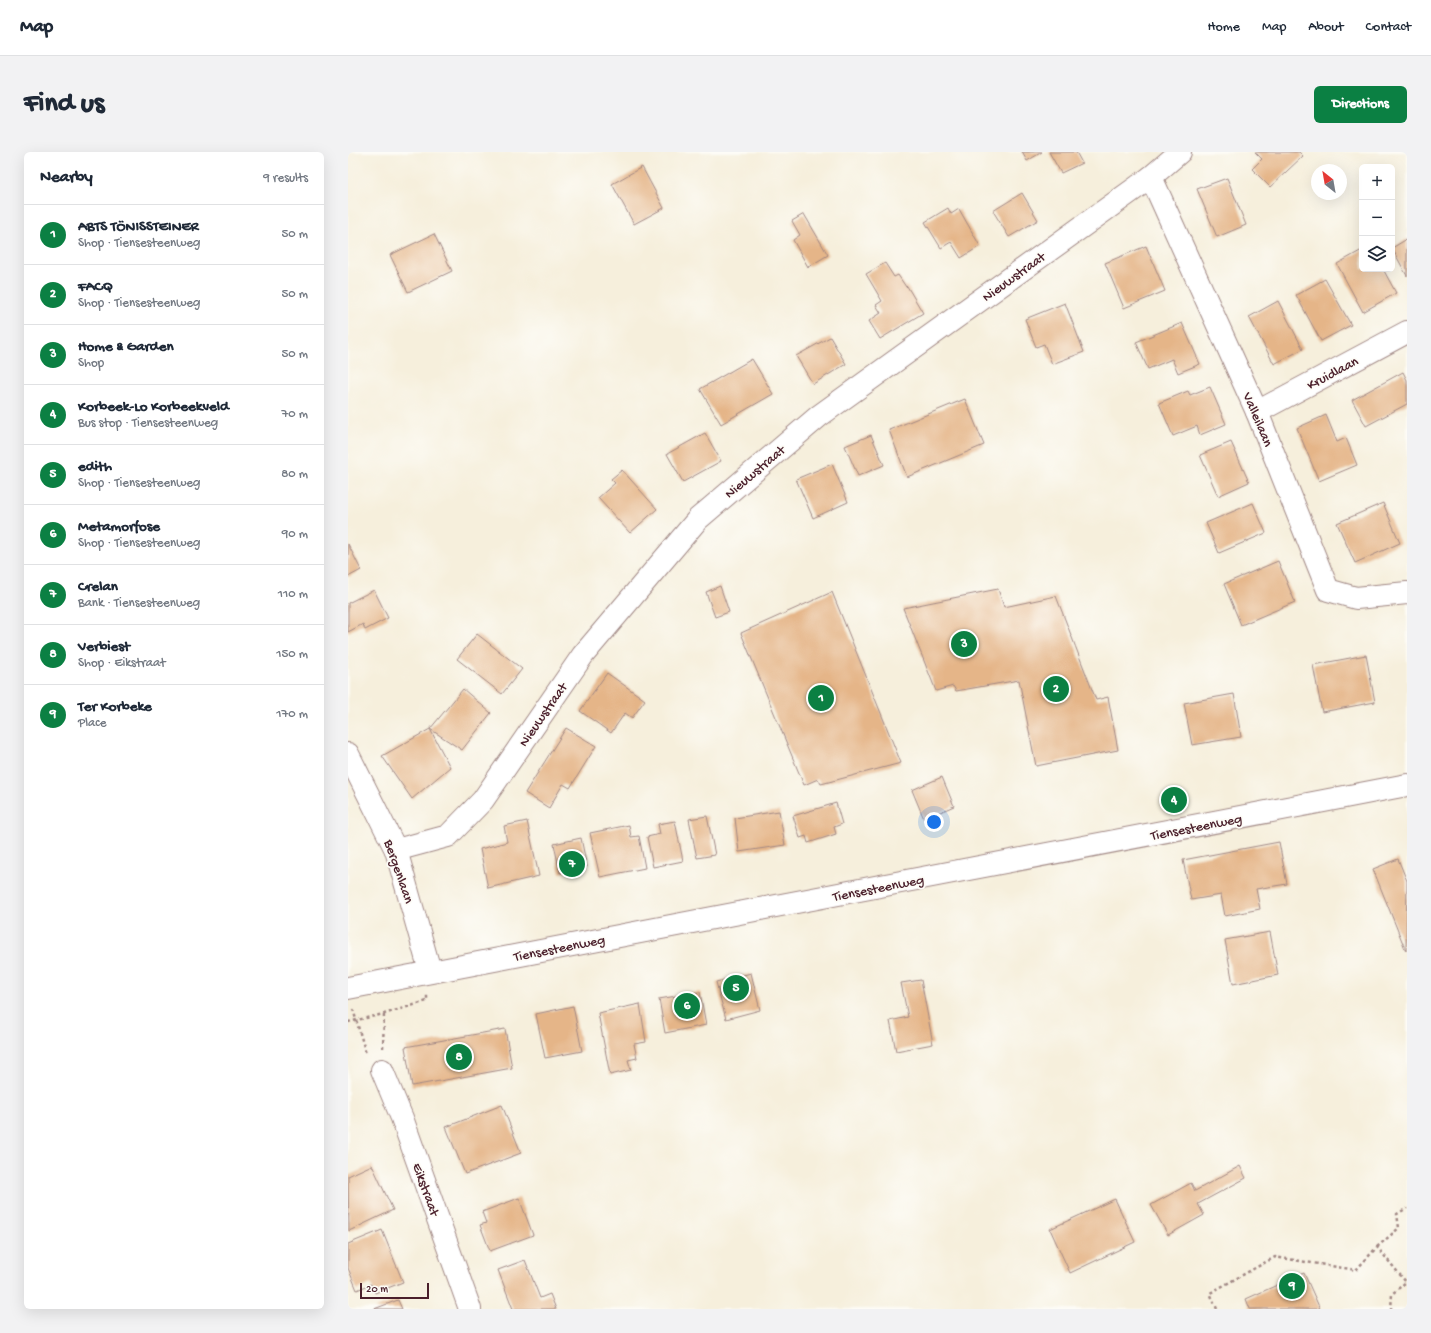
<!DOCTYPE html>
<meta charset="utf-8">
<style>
:root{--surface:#fff;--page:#f2f2f3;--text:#1f2937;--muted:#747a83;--line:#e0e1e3;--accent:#0b8043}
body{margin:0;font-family:"Gochi Hand",sans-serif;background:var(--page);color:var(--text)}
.controls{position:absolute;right:12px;top:12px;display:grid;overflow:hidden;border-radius:6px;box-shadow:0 4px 16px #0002}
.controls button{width:36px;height:36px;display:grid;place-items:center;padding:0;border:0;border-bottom:1px solid var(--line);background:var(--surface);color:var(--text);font:20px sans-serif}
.compass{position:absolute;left:963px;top:12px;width:36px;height:36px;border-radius:50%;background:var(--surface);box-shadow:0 4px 16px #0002;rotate:329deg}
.scale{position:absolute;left:12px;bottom:10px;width:69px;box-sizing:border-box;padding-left:4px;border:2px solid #4a1f2b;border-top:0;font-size:11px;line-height:14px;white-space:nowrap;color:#4a1f2b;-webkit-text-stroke:3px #fdfcf7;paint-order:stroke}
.you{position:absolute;left:586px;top:670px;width:14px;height:14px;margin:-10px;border:3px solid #fff;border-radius:50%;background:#1a73e8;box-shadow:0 0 0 6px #1a73e833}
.badge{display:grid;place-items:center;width:26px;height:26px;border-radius:50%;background:var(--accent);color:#fff;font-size:13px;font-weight:700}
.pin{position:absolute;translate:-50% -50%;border:2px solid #fff;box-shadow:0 1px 4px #0006}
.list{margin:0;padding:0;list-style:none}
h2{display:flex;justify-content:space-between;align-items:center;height:52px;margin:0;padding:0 16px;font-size:17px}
h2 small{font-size:13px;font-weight:400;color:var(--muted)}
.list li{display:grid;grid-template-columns:26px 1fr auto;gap:12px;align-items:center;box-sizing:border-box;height:60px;padding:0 16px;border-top:1px solid var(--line)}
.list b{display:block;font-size:15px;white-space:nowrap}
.list p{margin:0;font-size:13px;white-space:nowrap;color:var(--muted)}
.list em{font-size:13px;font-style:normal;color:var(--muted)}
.icon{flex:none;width:22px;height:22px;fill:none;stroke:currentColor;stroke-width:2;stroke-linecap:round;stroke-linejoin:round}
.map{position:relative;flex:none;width:1059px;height:1157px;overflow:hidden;border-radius:6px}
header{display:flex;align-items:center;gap:24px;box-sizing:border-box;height:56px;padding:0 20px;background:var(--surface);border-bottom:1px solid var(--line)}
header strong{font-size:19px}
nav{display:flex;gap:22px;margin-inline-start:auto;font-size:14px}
.intro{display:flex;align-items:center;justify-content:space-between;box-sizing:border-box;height:96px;padding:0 24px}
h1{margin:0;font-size:28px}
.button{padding:10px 18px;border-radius:6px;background:var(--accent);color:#fff;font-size:14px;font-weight:700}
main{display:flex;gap:24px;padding:0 24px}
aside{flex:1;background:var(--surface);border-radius:6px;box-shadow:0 4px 16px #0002}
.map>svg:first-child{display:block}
</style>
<header>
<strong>Map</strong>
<nav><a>Home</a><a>Map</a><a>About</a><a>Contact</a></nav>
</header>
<div class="intro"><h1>Find us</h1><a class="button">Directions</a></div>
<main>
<aside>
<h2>Nearby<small>9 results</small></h2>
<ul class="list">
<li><span class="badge">1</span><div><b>ABTS TÖNISSTEINER</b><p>Shop · Tiensesteenweg</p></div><em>50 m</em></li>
<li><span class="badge">2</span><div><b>FACQ</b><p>Shop · Tiensesteenweg</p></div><em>50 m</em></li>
<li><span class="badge">3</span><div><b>Home &amp; Garden</b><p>Shop</p></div><em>50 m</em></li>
<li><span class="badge">4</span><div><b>Korbeek-Lo Korbeekveld</b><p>Bus stop · Tiensesteenweg</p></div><em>70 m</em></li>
<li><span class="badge">5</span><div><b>edith</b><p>Shop · Tiensesteenweg</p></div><em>80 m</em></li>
<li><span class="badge">6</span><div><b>Metamorfose</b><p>Shop · Tiensesteenweg</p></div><em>90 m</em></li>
<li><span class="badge">7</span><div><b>Crelan</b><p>Bank · Tiensesteenweg</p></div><em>110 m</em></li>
<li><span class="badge">8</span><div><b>Verbiest</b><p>Shop · Eikstraat</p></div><em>150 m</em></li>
<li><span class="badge">9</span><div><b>Ter Korbeke</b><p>Place</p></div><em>170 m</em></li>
</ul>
</aside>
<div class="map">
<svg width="1059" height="1157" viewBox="0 0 1059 1157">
<rect width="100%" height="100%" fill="#fdfcf7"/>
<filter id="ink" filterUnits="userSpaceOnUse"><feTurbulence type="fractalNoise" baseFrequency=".025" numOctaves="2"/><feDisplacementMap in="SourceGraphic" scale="8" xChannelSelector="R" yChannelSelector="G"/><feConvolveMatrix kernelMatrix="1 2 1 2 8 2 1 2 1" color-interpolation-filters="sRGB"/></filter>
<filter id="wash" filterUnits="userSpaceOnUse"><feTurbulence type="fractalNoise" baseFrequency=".012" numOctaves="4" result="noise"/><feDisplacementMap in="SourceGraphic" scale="16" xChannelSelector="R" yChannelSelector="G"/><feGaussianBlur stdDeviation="0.9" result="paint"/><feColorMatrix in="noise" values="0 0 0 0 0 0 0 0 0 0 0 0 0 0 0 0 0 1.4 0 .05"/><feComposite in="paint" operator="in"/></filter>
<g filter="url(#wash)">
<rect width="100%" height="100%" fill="#f6efdc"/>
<g id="blocks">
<g fill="#e5b588">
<polygon points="674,0 694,0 679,9"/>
<polygon points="701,0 728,0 734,11 713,21"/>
<polygon points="907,0 951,0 955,4 922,35 904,17 914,7"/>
<polygon points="294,15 316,56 286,72 264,32"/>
<polygon points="879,26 898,73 869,85 849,37"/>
<polygon points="674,41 690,68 661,85 645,59"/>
<polygon points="600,56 603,62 611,57 632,94 613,106 603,90 593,96 577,70"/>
<polygon points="456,62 480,103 460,115 445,88 452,83 444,69"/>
<polygon points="86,82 104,119 60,140 42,103"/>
<polygon points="1059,87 1059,124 1044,96"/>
<polygon points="798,94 817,139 776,156 757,111"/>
<polygon points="1014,98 1014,117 1035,117 1048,141 1015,160 989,112"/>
<polygon points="537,111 546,125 550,123 558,135 559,134 575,161 532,187 521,169 533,161 528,153 534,149 518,122"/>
<polygon points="977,127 1003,173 973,189 948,143"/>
<polygon points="930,149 955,197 926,212 901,165"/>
<polygon points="717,151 736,200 704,212 696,192 688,195 677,167"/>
<polygon points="834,171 852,212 830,221 824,207 800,217 788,190"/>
<polygon points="482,185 498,212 465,232 448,204"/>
<polygon points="404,207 425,242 373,272 352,237"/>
<polygon points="1055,220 1059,228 1059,252 1018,274 1004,248"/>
<polygon points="862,235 878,272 852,283 849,274 825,284 811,251 840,239 842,243"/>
<polygon points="617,247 636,293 559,325 541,278"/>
<polygon points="978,263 989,290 998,286 1009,313 971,329 949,276"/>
<polygon points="357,281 373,309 335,330 319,302"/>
<polygon points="523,283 536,313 510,324 497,294"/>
<polygon points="883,290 901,330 870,344 852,303"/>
<polygon points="484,312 500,350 465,366 448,327"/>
<polygon points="274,318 309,357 282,381 250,346 267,331 263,327"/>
<polygon points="905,351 918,381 871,401 858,371"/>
<polygon points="1035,351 1052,391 1007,411 989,371"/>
<polygon points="0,392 13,418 0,425"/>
<polygon points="930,409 947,450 893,473 876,432"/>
<polygon points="372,434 381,460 367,465 358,440"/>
<polygon points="650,437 656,455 708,444 748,548 760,545 770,598 688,614 671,528 608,539 605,534 588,539 555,456"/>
<polygon points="26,438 40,466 17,478 15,472 0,480 0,451"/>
<polygon points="484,440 553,611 473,632 470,627 456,633 393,481"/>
<polygon points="129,482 174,517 154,542 109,507"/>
<polygon points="1018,503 1027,550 974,560 965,513"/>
<polygon points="259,521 297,548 284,566 277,561 263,581 232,559"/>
<polygon points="115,537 143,561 114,598 82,577"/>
<polygon points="886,542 893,585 844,593 836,551"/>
<polygon points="218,576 248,594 222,636 215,632 201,656 177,641"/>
<polygon points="82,577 102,615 64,647 34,604"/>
<polygon points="594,625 606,654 576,667 564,638"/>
<polygon points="488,651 494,672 486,675 488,682 460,691 458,684 452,686 445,664"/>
<polygon points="431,659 437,693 391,700 387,666"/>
<polygon points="359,664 367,703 349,706 341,667"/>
<polygon points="179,669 191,724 140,736 132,697 159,690 156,674"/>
<polygon points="327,669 335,709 305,715 299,685 312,682 310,672"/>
<polygon points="281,673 283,685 291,684 297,716 252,725 242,681"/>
<polygon points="233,686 239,715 212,721 206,692"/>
<polygon points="931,690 939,732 908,737 912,757 877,764 873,743 843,748 835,708"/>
<polygon points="1050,707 1059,729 1058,799 1025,717"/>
<polygon points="922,780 930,823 885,832 877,788"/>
<polygon points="403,821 412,858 378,867 368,830"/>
<polygon points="573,828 585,892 548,899 542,869 560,865 553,831"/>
<polygon points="352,840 358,873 317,881 311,847"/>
<polygon points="292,852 298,890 286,892 289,906 280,908 283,918 262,923 250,861"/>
<polygon points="225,854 234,899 197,906 188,862"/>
<polygon points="157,877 164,916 64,934 57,895"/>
<polygon points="154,953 173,1001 117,1022 98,975"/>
<polygon points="24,1013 45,1058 1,1079 0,1024"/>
<polygon points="892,1014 898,1026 850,1052 856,1063 820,1083 803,1053 843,1031 847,1039"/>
<polygon points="171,1046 185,1083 142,1099 132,1073 138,1071 134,1060"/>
<polygon points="767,1047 787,1090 722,1121 702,1077"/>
<polygon points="34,1078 55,1130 27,1141 23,1132 9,1138 0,1116 0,1092"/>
<polygon points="177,1108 192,1146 202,1142 208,1157 165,1157 150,1118"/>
<polygon points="956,1121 972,1157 902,1157 898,1147"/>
<polygon points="50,1148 54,1157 26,1157"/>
</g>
</g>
</g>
<g filter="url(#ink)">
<use href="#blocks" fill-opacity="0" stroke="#a08784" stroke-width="1"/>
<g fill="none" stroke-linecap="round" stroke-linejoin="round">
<g stroke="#a08784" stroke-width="24">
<g id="minor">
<polyline points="803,25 909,260 980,438 1008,446 1059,441"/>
<polyline points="909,260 1059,180"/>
<polyline points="0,602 48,698 82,819"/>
<polyline points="48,698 100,684 135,648 235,503 350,367 471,264 803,25 832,0"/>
<polyline points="34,918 54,966 122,1157"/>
</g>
</g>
<g stroke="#a08784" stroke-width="24">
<polyline id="major" points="0,836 1059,633"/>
</g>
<g stroke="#a08784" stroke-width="2.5" stroke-dasharray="3 3" stroke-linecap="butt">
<polyline points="5,857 18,902"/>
<polyline points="0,870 36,862 79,849 79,843"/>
<polyline points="35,896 36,862"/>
<polyline points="1029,1095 1051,1076 1049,1062 1059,1056"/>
<polyline points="869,1157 862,1141 927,1105 1008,1118 1029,1095 1058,1130 1044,1142 1043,1157"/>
</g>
<use href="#minor" stroke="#fff" stroke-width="22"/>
<use href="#major" stroke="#fff" stroke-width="22"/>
</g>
</g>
<g text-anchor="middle" stroke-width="3.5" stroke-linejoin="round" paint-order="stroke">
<g font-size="14" fill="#4a1f2b" stroke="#fdfcf7">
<text transform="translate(665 124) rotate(-36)" y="5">Nieuwstraat</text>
<text transform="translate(984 220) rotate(-28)" y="5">Kruidlaan</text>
<text transform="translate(911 267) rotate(67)" y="5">Valleilaan</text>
<text transform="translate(406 319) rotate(-40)" y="5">Nieuwstraat</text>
<text transform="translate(194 562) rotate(-55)" y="5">Nieuwstraat</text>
<text transform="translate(848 674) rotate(-11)" y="5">Tiensesteenweg</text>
<text transform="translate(52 719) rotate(71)" y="5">Bergenlaan</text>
<text transform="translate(530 735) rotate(-11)" y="5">Tiensesteenweg</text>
<text transform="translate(211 795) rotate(-11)" y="5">Tiensesteenweg</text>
<text transform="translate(79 1037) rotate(70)" y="5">Eikstraat</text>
</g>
</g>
</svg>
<div class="controls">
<button>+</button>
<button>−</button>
<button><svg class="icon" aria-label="layers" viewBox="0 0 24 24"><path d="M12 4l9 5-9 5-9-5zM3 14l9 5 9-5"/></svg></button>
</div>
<svg class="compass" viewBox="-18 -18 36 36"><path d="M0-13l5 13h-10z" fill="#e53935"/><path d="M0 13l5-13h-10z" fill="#747a83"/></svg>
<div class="scale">20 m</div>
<div class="you"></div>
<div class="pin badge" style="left:473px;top:546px">1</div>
<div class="pin badge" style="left:708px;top:537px">2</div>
<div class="pin badge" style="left:616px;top:492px">3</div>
<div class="pin badge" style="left:826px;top:648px">4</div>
<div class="pin badge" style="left:388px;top:836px">5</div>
<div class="pin badge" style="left:339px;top:854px">6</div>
<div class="pin badge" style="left:224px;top:712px">7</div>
<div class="pin badge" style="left:111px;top:905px">8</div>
<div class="pin badge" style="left:944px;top:1134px">9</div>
</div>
</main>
